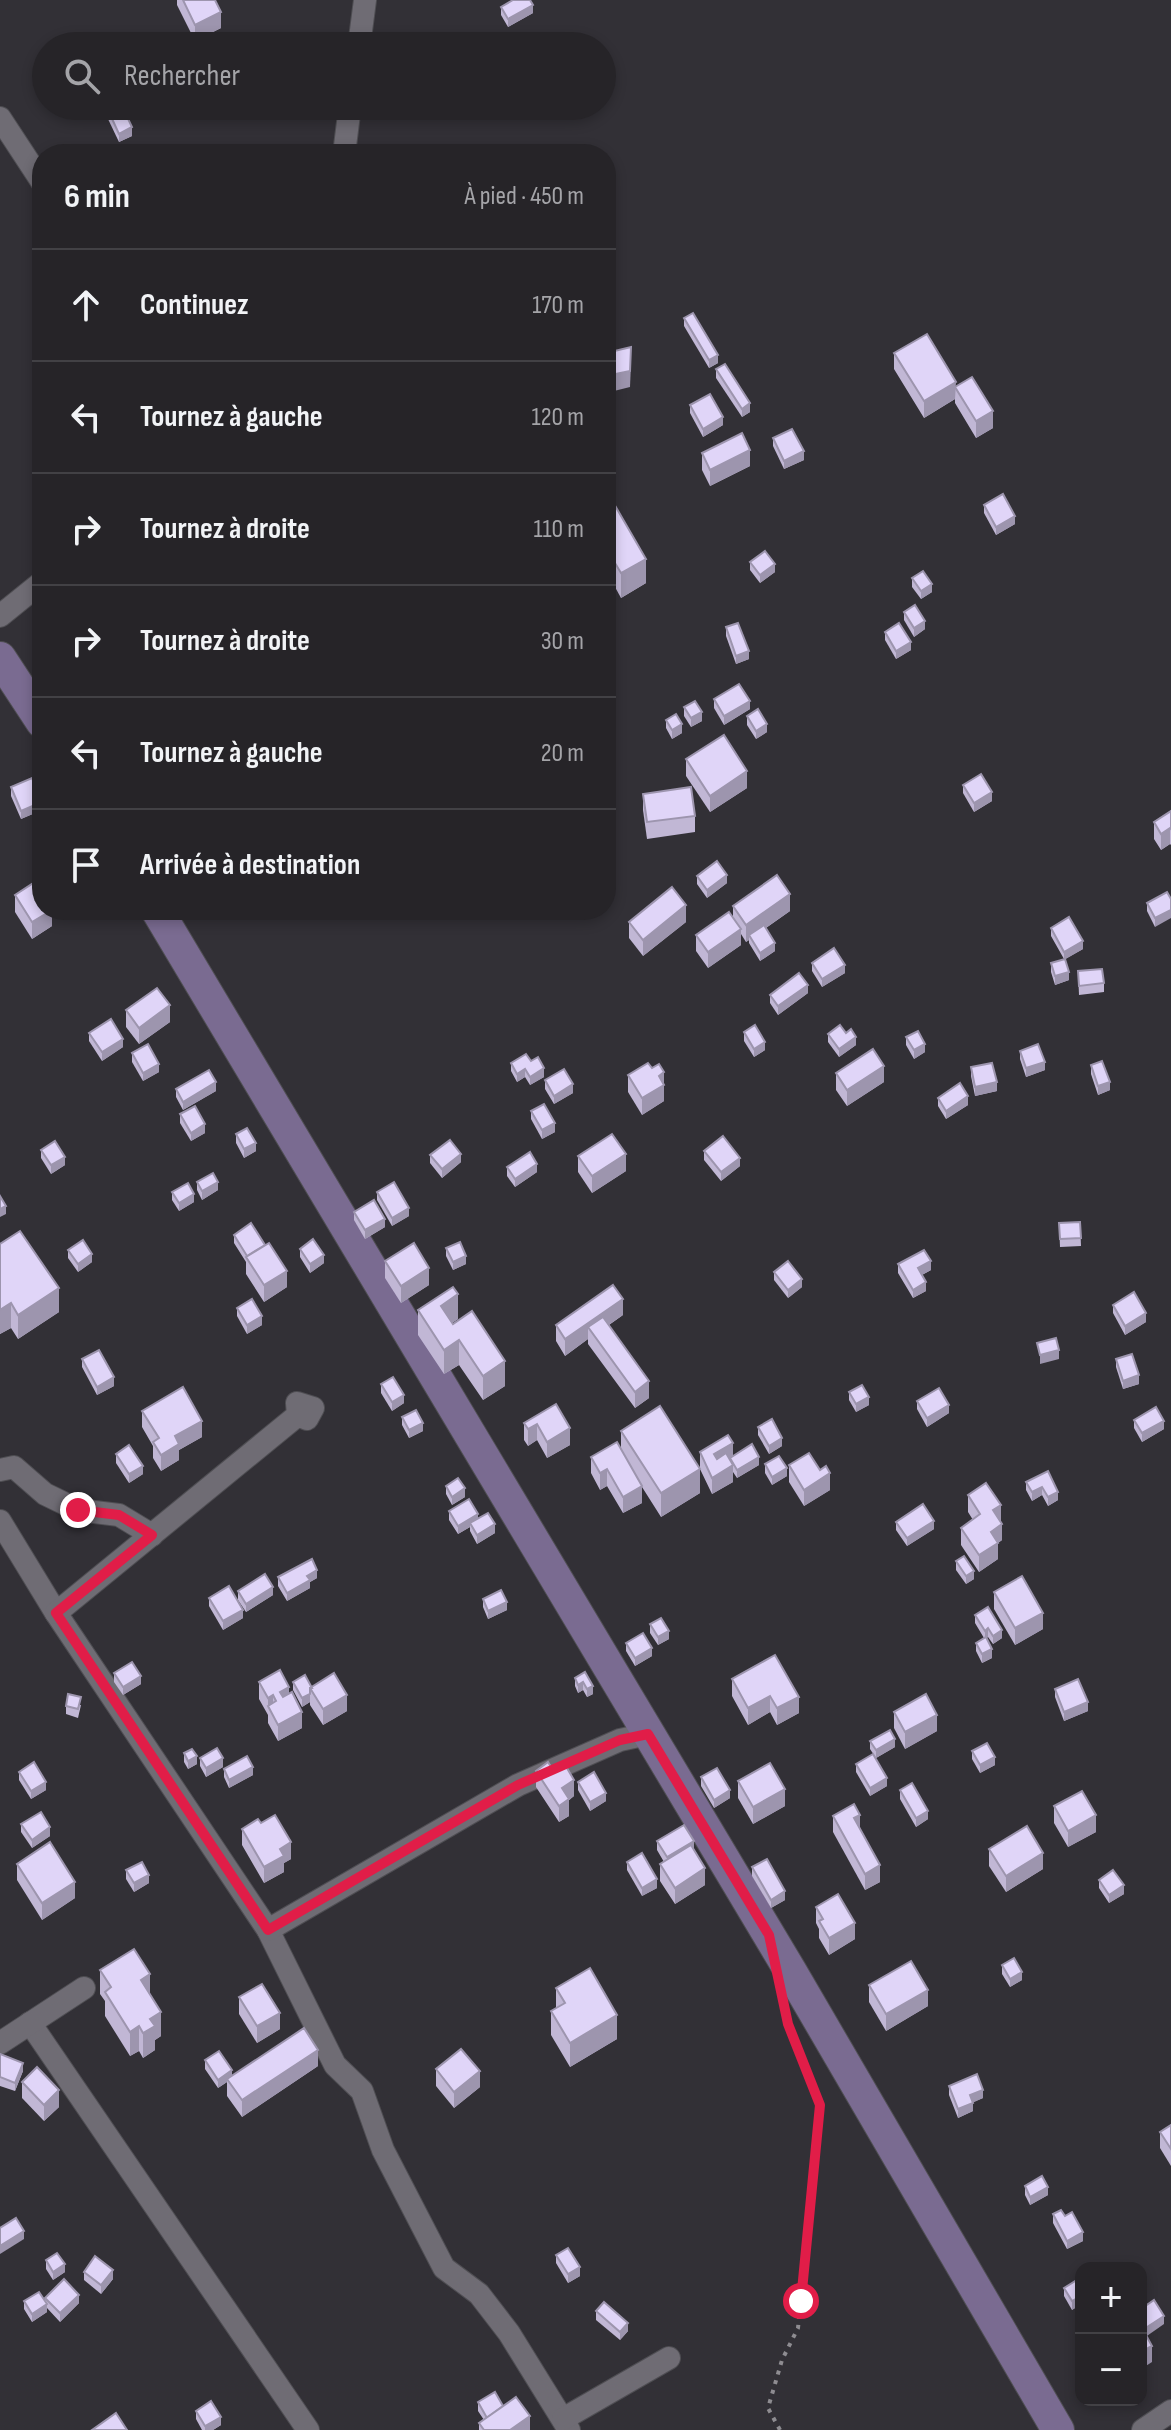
<!DOCTYPE html>
<html lang="fr">
<meta charset="utf-8">
<style>
:root{--surface:#262428;--page:#323034;--text:#f1f3f6;--muted:#a4a4a8;--line:#424145}
body{margin:0;font-family:"Sofia Sans Condensed",sans-serif;background:var(--page);color:var(--text)}
.controls{position:absolute;right:24px;bottom:24px;display:grid;overflow:hidden;border-radius:16px;box-shadow:0 4px 12px #0003}
.controls button{width:72px;height:72px;display:grid;place-items:center;padding:0;border:0;border-bottom:2px solid var(--line);background:var(--surface);color:var(--text);font:40px sans-serif}
.stop{position:absolute;width:24px;height:24px;margin:-18px;border:6px solid #e11d48;border-radius:50%;background:#fff}
.stop.end{background:#e11d48;border-color:#fff;box-shadow:0 2px 8px #0008}
.list{margin:0;padding:0;list-style:none}
h2{display:flex;justify-content:space-between;align-items:center;height:104px;margin:0;padding:0 32px;font-size:34px}
h2 small{font-size:26px;font-weight:400;color:var(--muted)}
.list li{display:grid;grid-template-columns:52px 1fr auto;gap:24px;align-items:center;box-sizing:border-box;height:112px;padding:0 32px;border-top:2px solid var(--line)}
.list b{display:block;font-size:30px;white-space:nowrap}
.list em{font-size:26px;font-style:normal;color:var(--muted)}
.icon{flex:none;width:44px;height:44px;fill:none;stroke:currentColor;stroke-width:2;stroke-linecap:round;stroke-linejoin:round}
.map{position:relative;flex:none;width:1171px;height:2430px;overflow:hidden}
.search{position:absolute;background:var(--surface);box-shadow:0 4px 12px #0003;left:32px;top:32px;width:584px;height:88px;display:flex;align-items:center;gap:20px;box-sizing:border-box;padding:0 28px;border-radius:44px;color:var(--muted);font-size:30px}
.panel{position:absolute;background:var(--surface);box-shadow:0 4px 12px #0003;left:32px;top:144px;width:584px;height:776px;border-radius:32px}
.map>svg:first-child{display:block}
</style>
<div class="map">
<svg width="1171" height="2430" viewBox="0 0 1171 2430">
<rect width="100%" height="100%" fill="#323036"/>
<g fill="none" stroke-linecap="round" stroke-linejoin="round">
<g stroke="#4f4e53" stroke-width="24">
<g id="street">
<polyline points="359,46 365,0"/>
<polyline points="0,118 42,182"/>
<polyline points="344,154 350,106"/>
<polyline points="0,616 42,582"/>
<polyline points="0,1470 14,1467 45,1494 78,1510 119,1515 152,1535"/>
<polyline points="0,1521 56,1613 268,1930 335,2065 362,2091 383,2150 444,2268 479,2294 509,2333 569,2430"/>
<polyline points="56,1613 298,1415 307,1419 313,1408 297,1403 298,1415"/>
<polyline points="268,1930 518,1785 620,1740 648,1734"/>
<polyline points="30,2023 308,2430"/>
<polyline points="0,2043 84,1988"/>
<polyline points="563,2419 669,2358"/>
<polyline points="1143,2430 1171,2411"/>
</g>
</g>
<g stroke="#4f4e53" stroke-width="34">
<g id="secondary">
<polyline points="0,658 42,722"/>
<polyline points="157,910 791,1972 1058,2430"/>
</g>
</g>
<polyline stroke="#8e8c91" stroke-width="4" stroke-dasharray="4 6" stroke-linecap="butt" points="780,2430 768,2408 782,2360 798,2328 820,2105 789,2028"/>
<use href="#street" stroke="#6f6c74" stroke-width="22"/>
<use href="#secondary" stroke="#7a6b91" stroke-width="32"/>
</g>
<g fill="#c1b7d5">
<polygon points="177,0 215,0 221,28 195,41 177,5"/>
<polygon points="501,7 533,13 508,27 501,15"/>
<polygon points="108,110 132,136 119,142 108,119"/>
<polygon points="684,318 718,363 709,368 684,326"/>
<polygon points="894,353 956,387 993,428 976,438 955,403 955,399 924,418 894,369"/>
<polygon points="716,369 750,412 742,417 716,378"/>
<polygon points="690,405 723,425 703,437 690,413"/>
<polygon points="773,438 804,460 784,469 773,446"/>
<polygon points="702,453 750,466 710,486 702,470"/>
<polygon points="606,490 646,583 621,598 615,587"/>
<polygon points="984,505 1015,524 996,535 984,513"/>
<polygon points="750,562 775,572 760,583 750,570"/>
<polygon points="912,578 932,592 921,599 912,587"/>
<polygon points="904,612 925,629 914,637 904,620"/>
<polygon points="42,614 42,637 35,627 35,619"/>
<polygon points="726,627 749,659 736,664 726,636"/>
<polygon points="885,632 911,650 896,659 885,640"/>
<polygon points="714,699 750,709 724,725 714,708"/>
<polygon points="684,707 702,721 691,727 684,716"/>
<polygon points="747,716 767,732 756,739 747,725"/>
<polygon points="666,720 682,733 672,739 666,728"/>
<polygon points="686,759 747,788 710,812 686,776"/>
<polygon points="963,785 992,801 974,812 963,793"/>
<polygon points="11,787 42,810 21,819 11,796"/>
<polygon points="643,794 695,816 695,832 647,839 643,810"/>
<polygon points="1171,811 1171,845 1170,844 1161,850 1154,839 1154,822"/>
<polygon points="697,876 727,883 707,898 697,884"/>
<polygon points="1167,892 1155,927 1147,911 1147,903"/>
<polygon points="15,895 52,926 32,939 15,912"/>
<polygon points="733,906 790,911 766,928 775,951 760,961 749,943 749,940 746,942 741,934 741,945 708,968 696,951 696,935 733,917"/>
<polygon points="273,910 295,910 278,919"/>
<polygon points="629,922 686,922 643,956 629,938"/>
<polygon points="1051,928 1083,949 1065,959 1069,980 1055,985 1051,972 1051,963 1064,959 1051,936"/>
<polygon points="812,963 845,973 822,987 812,971"/>
<polygon points="1078,971 1104,983 1104,992 1079,995"/>
<polygon points="808,993 778,1015 770,1003 770,995"/>
<polygon points="126,1010 170,1022 139,1044 126,1027"/>
<polygon points="744,1032 765,1050 754,1057 744,1041"/>
<polygon points="89,1033 123,1047 102,1061 89,1041"/>
<polygon points="846,1033 856,1045 839,1057 828,1042 828,1034"/>
<polygon points="906,1037 925,1052 914,1059 906,1045"/>
<polygon points="1020,1051 1045,1070 1026,1077 1020,1059"/>
<polygon points="132,1053 159,1072 143,1081 132,1062"/>
<polygon points="531,1061 544,1077 530,1085 525,1077 517,1082 511,1071 511,1063"/>
<polygon points="1091,1065 1110,1090 1098,1095 1091,1074"/>
<polygon points="971,1067 997,1091 975,1096 971,1076"/>
<polygon points="652,1068 664,1072 664,1101 642,1115 628,1092 628,1075"/>
<polygon points="836,1073 884,1082 847,1106 836,1090"/>
<polygon points="545,1080 573,1093 554,1104 545,1089"/>
<polygon points="176,1089 216,1091 183,1110 176,1097"/>
<polygon points="938,1098 968,1105 946,1119 938,1106"/>
<polygon points="531,1111 555,1132 542,1139 531,1119"/>
<polygon points="180,1114 205,1133 191,1141 180,1123"/>
<polygon points="236,1134 256,1151 244,1158 236,1143"/>
<polygon points="41,1150 65,1165 51,1174 41,1158"/>
<polygon points="704,1151 740,1166 721,1181 704,1160"/>
<polygon points="430,1155 461,1162 442,1178 430,1163"/>
<polygon points="578,1156 626,1171 592,1193 578,1172"/>
<polygon points="507,1167 537,1172 515,1187 507,1176"/>
<polygon points="197,1182 218,1190 202,1200 197,1190"/>
<polygon points="172,1192 194,1202 179,1211 172,1200"/>
<polygon points="377,1192 409,1216 392,1226 377,1200"/>
<polygon points="354,1212 385,1227 365,1239 354,1220"/>
<polygon points="1080,1222 1081,1246 1060,1247 1059,1223"/>
<polygon points="234,1235 287,1287 264,1302 246,1274 246,1262 234,1243"/>
<polygon points="0,1244 59,1312 18,1339 11,1328 0,1334"/>
<polygon points="446,1248 466,1264 453,1270 446,1256"/>
<polygon points="300,1249 324,1263 310,1273 300,1257"/>
<polygon points="68,1250 92,1262 78,1272 68,1258"/>
<polygon points="385,1261 429,1285 401,1303 385,1278"/>
<polygon points="898,1264 931,1270 922,1275 926,1291 913,1298 898,1273"/>
<polygon points="774,1272 802,1287 788,1298 774,1280"/>
<polygon points="1113,1305 1146,1322 1125,1335 1113,1313"/>
<polygon points="237,1308 262,1325 247,1334 237,1316"/>
<polygon points="418,1310 458,1319 452,1323 505,1386 483,1400 459,1365 444,1374 418,1335"/>
<polygon points="623,1315 609,1325 649,1398 635,1408 588,1344 588,1339 565,1356 556,1341 556,1325"/>
<polygon points="82,1359 114,1386 97,1395 82,1367"/>
<polygon points="1116,1359 1139,1384 1123,1389 1116,1367"/>
<polygon points="381,1384 404,1403 392,1411 381,1393"/>
<polygon points="849,1392 869,1405 856,1412 849,1400"/>
<polygon points="917,1401 949,1413 927,1427 917,1409"/>
<polygon points="556,1404 570,1445 547,1458 537,1440 528,1446 524,1440 524,1423"/>
<polygon points="142,1411 202,1437 179,1450 179,1460 161,1471 153,1458 153,1446 142,1427"/>
<polygon points="402,1417 423,1431 409,1438 402,1425"/>
<polygon points="1134,1420 1164,1429 1142,1442 1134,1428"/>
<polygon points="758,1427 782,1446 769,1454 758,1435"/>
<polygon points="621,1431 700,1493 661,1517 642,1487 642,1503 623,1513 607,1486 600,1490 591,1473 591,1457 621,1450"/>
<polygon points="700,1452 733,1456 759,1465 737,1478 733,1472 733,1482 712,1494 700,1469"/>
<polygon points="116,1454 143,1474 129,1483 116,1463"/>
<polygon points="765,1464 787,1476 772,1485 765,1473"/>
<polygon points="789,1465 820,1470 830,1490 804,1506 789,1482"/>
<polygon points="1048,1471 1058,1500 1048,1506 1042,1495 1032,1501 1026,1490 1026,1482"/>
<polygon points="446,1486 465,1497 452,1505 446,1494"/>
<polygon points="968,1495 1001,1522 1002,1540 998,1543 998,1559 979,1572 961,1545 961,1528 973,1520 968,1512"/>
<polygon points="449,1511 478,1518 495,1533 477,1544 470,1531 470,1527 458,1534 449,1520"/>
<polygon points="896,1522 934,1529 907,1546 896,1530"/>
<polygon points="956,1561 974,1579 966,1584 956,1570"/>
<polygon points="278,1577 317,1578 310,1582 310,1588 287,1601 278,1586"/>
<polygon points="238,1591 273,1595 246,1612 238,1600"/>
<polygon points="994,1592 1043,1629 1015,1645 994,1609"/>
<polygon points="209,1598 243,1618 223,1630 209,1606"/>
<polygon points="483,1599 507,1610 488,1619 483,1607"/>
<polygon points="975,1615 1002,1638 993,1644 988,1637 986,1638 992,1658 982,1663 976,1651 976,1643 984,1638 975,1623"/>
<polygon points="650,1624 669,1639 658,1645 650,1633"/>
<polygon points="626,1643 652,1656 635,1666 626,1651"/>
<polygon points="775,1655 799,1713 777,1725 770,1712 748,1725 732,1696 732,1679"/>
<polygon points="585,1672 593,1694 587,1697 583,1690 578,1693 575,1686 575,1678"/>
<polygon points="114,1673 141,1684 123,1695 114,1682"/>
<polygon points="259,1682 289,1694 302,1728 278,1741 268,1723 268,1715 259,1699"/>
<polygon points="293,1682 312,1688 347,1711 323,1725 310,1705 310,1702 302,1707 293,1690"/>
<polygon points="1055,1689 1088,1711 1064,1721 1055,1697"/>
<polygon points="81,1705 78,1718 66,1714 66,1706"/>
<polygon points="894,1712 937,1731 905,1749 894,1728"/>
<polygon points="870,1741 895,1747 876,1758 870,1749"/>
<polygon points="972,1751 995,1765 980,1773 972,1759"/>
<polygon points="184,1753 197,1764 188,1769 184,1762"/>
<polygon points="200,1758 223,1767 206,1777 200,1766"/>
<polygon points="856,1764 887,1786 870,1796 856,1772"/>
<polygon points="224,1769 253,1775 229,1788 224,1777"/>
<polygon points="553,1770 574,1796 569,1800 569,1816 559,1822 536,1787 536,1771"/>
<polygon points="19,1772 46,1790 31,1799 19,1780"/>
<polygon points="701,1777 730,1798 714,1808 701,1786"/>
<polygon points="738,1781 785,1806 753,1824 738,1798"/>
<polygon points="578,1782 606,1801 590,1811 578,1790"/>
<polygon points="900,1790 928,1819 916,1827 900,1799"/>
<polygon points="1054,1806 1096,1832 1068,1847 1054,1823"/>
<polygon points="833,1816 860,1829 880,1882 865,1890 833,1832"/>
<polygon points="261,1823 291,1859 284,1863 284,1872 264,1883 242,1845 242,1829"/>
<polygon points="21,1824 50,1836 32,1848 21,1832"/>
<polygon points="657,1841 693,1850 705,1885 675,1904 660,1881 660,1864 664,1862 657,1850"/>
<polygon points="989,1849 1043,1869 1006,1892 989,1866"/>
<polygon points="627,1862 657,1888 642,1896 627,1870"/>
<polygon points="17,1864 75,1898 42,1920 17,1880"/>
<polygon points="752,1867 785,1900 771,1908 752,1876"/>
<polygon points="126,1870 149,1883 134,1892 126,1879"/>
<polygon points="1099,1880 1124,1894 1109,1903 1099,1888"/>
<polygon points="816,1907 855,1939 829,1955 819,1938 819,1929 816,1923"/>
<polygon points="1002,1965 1022,1980 1010,1987 1002,1974"/>
<polygon points="100,1970 150,1995 161,2036 155,2040 155,2050 143,2058 139,2051 130,2056 105,2016 105,2001 100,1994"/>
<polygon points="869,1985 928,2006 886,2031 869,2002"/>
<polygon points="556,1988 617,2039 570,2067 551,2035 551,2011 556,2008"/>
<polygon points="239,1997 280,2029 257,2043 239,2014"/>
<polygon points="0,2054 23,2071 15,2091 0,2086"/>
<polygon points="205,2060 232,2076 318,2066 242,2117 227,2096 227,2082 218,2088 205,2069"/>
<polygon points="436,2069 480,2087 454,2108 436,2086"/>
<polygon points="22,2082 59,2107 44,2121 22,2098"/>
<polygon points="949,2086 983,2098 973,2102 973,2111 958,2118 949,2095"/>
<polygon points="1171,2125 1171,2166 1160,2148 1160,2132"/>
<polygon points="1025,2186 1048,2195 1030,2205 1025,2195"/>
<polygon points="1053,2214 1065,2216 1083,2241 1067,2249 1053,2223"/>
<polygon points="556,2255 580,2276 568,2283 556,2263"/>
<polygon points="46,2260 65,2272 53,2280 46,2269"/>
<polygon points="84,2272 113,2279 101,2294 84,2280"/>
<polygon points="1081,2280 1081,2304 1072,2310 1064,2296 1064,2288"/>
<polygon points="45,2298 79,2303 60,2322 47,2308 47,2312 32,2322 24,2309 24,2301 45,2302"/>
<polygon points="596,2311 628,2331 620,2340 596,2320"/>
<polygon points="478,2402 503,2406 530,2430 479,2430 479,2423 484,2420 478,2411"/>
<polygon points="196,2411 221,2425 213,2430 202,2430 196,2419"/>
</g>
<g fill="#9d95ae">
<polygon points="533,5 533,13 508,27 508,19"/>
<polygon points="221,12 221,28 195,41 195,25"/>
<polygon points="132,127 132,136 119,142 119,134"/>
<polygon points="718,355 718,363 709,368 709,360"/>
<polygon points="631,364 630,387 606,393 606,376"/>
<polygon points="956,382 955,399 924,418 924,401"/>
<polygon points="750,403 750,412 742,417 742,409"/>
<polygon points="993,411 993,428 976,438 976,421"/>
<polygon points="723,417 723,425 703,437 703,429"/>
<polygon points="750,450 750,466 710,486 710,470"/>
<polygon points="804,451 804,460 784,469 784,461"/>
<polygon points="1015,516 1015,524 996,535 996,527"/>
<polygon points="646,559 646,583 621,598 621,573"/>
<polygon points="615,563 615,587 606,592 606,568"/>
<polygon points="775,564 775,572 760,583 760,575"/>
<polygon points="932,584 932,592 921,599 921,591"/>
<polygon points="925,621 925,629 914,637 914,628"/>
<polygon points="911,642 911,650 896,659 896,651"/>
<polygon points="749,651 749,659 736,664 736,656"/>
<polygon points="750,701 750,709 724,725 724,716"/>
<polygon points="702,712 702,721 691,727 691,718"/>
<polygon points="682,724 682,733 672,739 672,730"/>
<polygon points="767,724 767,732 756,739 756,731"/>
<polygon points="747,771 747,788 710,812 710,796"/>
<polygon points="992,792 992,801 974,812 974,803"/>
<polygon points="42,802 42,810 21,819 21,811"/>
<polygon points="1170,828 1170,844 1161,850 1161,834"/>
<polygon points="727,875 727,883 707,898 707,890"/>
<polygon points="790,894 790,911 751,938 749,935 749,940 746,942 746,925"/>
<polygon points="686,905 686,922 643,956 643,940"/>
<polygon points="52,910 52,926 32,939 32,922"/>
<polygon points="278,910 295,910 278,919"/>
<polygon points="1171,910 1171,918 1155,927 1155,918"/>
<polygon points="741,929 741,945 708,968 708,952"/>
<polygon points="1083,941 1083,949 1064,960 1064,952"/>
<polygon points="775,943 775,951 760,961 760,953"/>
<polygon points="845,965 845,973 822,987 822,979"/>
<polygon points="1069,972 1069,980 1055,985 1055,976"/>
<polygon points="808,985 808,993 778,1015 778,1006"/>
<polygon points="170,1005 170,1022 139,1044 139,1028"/>
<polygon points="856,1037 856,1045 839,1057 839,1049"/>
<polygon points="123,1039 123,1047 102,1061 102,1052"/>
<polygon points="765,1042 765,1050 754,1057 754,1049"/>
<polygon points="925,1044 925,1052 914,1059 914,1050"/>
<polygon points="1045,1062 1045,1070 1026,1077 1026,1068"/>
<polygon points="159,1064 159,1072 143,1081 143,1073"/>
<polygon points="884,1066 884,1082 847,1106 847,1090"/>
<polygon points="544,1068 544,1077 530,1085 530,1077"/>
<polygon points="525,1069 525,1077 517,1082 517,1074"/>
<polygon points="664,1072 664,1101 642,1115 642,1098 659,1076"/>
<polygon points="216,1082 216,1091 183,1110 183,1102"/>
<polygon points="997,1082 997,1091 975,1096 975,1087"/>
<polygon points="1110,1082 1110,1090 1098,1095 1098,1086"/>
<polygon points="573,1084 573,1093 554,1104 554,1096"/>
<polygon points="968,1096 968,1105 946,1119 946,1111"/>
<polygon points="555,1123 555,1132 542,1139 542,1130"/>
<polygon points="205,1124 205,1133 191,1141 191,1133"/>
<polygon points="256,1143 256,1151 244,1158 244,1149"/>
<polygon points="461,1154 461,1162 442,1178 442,1169"/>
<polygon points="626,1154 626,1171 592,1193 592,1176"/>
<polygon points="65,1157 65,1165 51,1174 51,1165"/>
<polygon points="740,1158 740,1166 721,1181 721,1172"/>
<polygon points="537,1164 537,1172 515,1187 515,1179"/>
<polygon points="218,1182 218,1190 202,1200 202,1191"/>
<polygon points="194,1194 194,1202 179,1211 179,1203"/>
<polygon points="6,1206 6,1214 0,1217 0,1209"/>
<polygon points="409,1208 409,1216 392,1226 392,1218"/>
<polygon points="385,1219 385,1227 365,1239 365,1230"/>
<polygon points="92,1254 92,1262 78,1272 78,1264"/>
<polygon points="324,1255 324,1263 310,1273 310,1264"/>
<polygon points="466,1256 466,1264 453,1270 453,1262"/>
<polygon points="931,1261 931,1270 918,1277 918,1268"/>
<polygon points="429,1268 429,1285 401,1303 401,1286"/>
<polygon points="287,1271 287,1287 264,1302 264,1285"/>
<polygon points="802,1279 802,1287 788,1298 788,1290"/>
<polygon points="926,1282 926,1291 913,1298 913,1290"/>
<polygon points="59,1288 59,1312 18,1339 18,1315"/>
<polygon points="458,1294 458,1319 441,1330 441,1306"/>
<polygon points="623,1299 623,1315 594,1335 588,1327 588,1339 565,1356 565,1339"/>
<polygon points="11,1303 11,1328 0,1334 0,1310"/>
<polygon points="1146,1313 1146,1322 1125,1335 1125,1326"/>
<polygon points="262,1316 262,1325 247,1334 247,1325"/>
<polygon points="459,1340 459,1365 444,1374 444,1350"/>
<polygon points="1059,1350 1059,1359 1040,1364 1040,1355"/>
<polygon points="505,1361 505,1386 483,1400 483,1376"/>
<polygon points="1139,1375 1139,1384 1123,1389 1123,1381"/>
<polygon points="114,1377 114,1386 97,1395 97,1387"/>
<polygon points="649,1381 649,1398 635,1408 635,1392"/>
<polygon points="404,1395 404,1403 392,1411 392,1402"/>
<polygon points="869,1397 869,1405 856,1412 856,1404"/>
<polygon points="949,1405 949,1413 927,1427 927,1418"/>
<polygon points="202,1421 202,1437 179,1450 179,1460 161,1471 161,1455 175,1436"/>
<polygon points="1164,1421 1164,1429 1142,1442 1142,1433"/>
<polygon points="423,1423 423,1431 409,1438 409,1430"/>
<polygon points="537,1424 537,1440 528,1446 528,1429"/>
<polygon points="570,1428 570,1445 547,1458 547,1442"/>
<polygon points="782,1438 782,1446 769,1454 769,1446"/>
<polygon points="733,1443 733,1459 714,1471 714,1454"/>
<polygon points="759,1457 759,1465 737,1478 737,1470"/>
<polygon points="733,1465 733,1482 712,1494 712,1478"/>
<polygon points="143,1466 143,1474 129,1483 129,1474"/>
<polygon points="787,1468 787,1476 772,1485 772,1477"/>
<polygon points="607,1469 607,1486 600,1490 600,1473"/>
<polygon points="700,1469 700,1493 661,1517 661,1493"/>
<polygon points="830,1473 830,1490 804,1506 804,1490"/>
<polygon points="642,1486 642,1503 623,1513 623,1497"/>
<polygon points="1042,1487 1042,1495 1032,1501 1032,1492"/>
<polygon points="465,1488 465,1497 452,1505 452,1497"/>
<polygon points="1058,1492 1058,1500 1048,1506 1048,1497"/>
<polygon points="1001,1505 1001,1522 993,1510"/>
<polygon points="478,1514 478,1522 470,1523 470,1527 458,1534 458,1526"/>
<polygon points="934,1521 934,1529 907,1546 907,1538"/>
<polygon points="495,1524 495,1533 477,1544 477,1535"/>
<polygon points="1002,1524 1002,1540 998,1543 998,1559 979,1572 979,1555 991,1532"/>
<polygon points="317,1570 317,1578 310,1582 310,1588 287,1601 287,1593 307,1576"/>
<polygon points="974,1571 974,1579 966,1584 966,1576"/>
<polygon points="273,1587 273,1595 246,1612 246,1604"/>
<polygon points="507,1602 507,1610 488,1619 488,1611"/>
<polygon points="243,1610 243,1618 223,1630 223,1621"/>
<polygon points="1043,1613 1043,1629 1015,1645 1015,1628"/>
<polygon points="988,1628 988,1637 985,1639 985,1631"/>
<polygon points="1002,1630 1002,1638 993,1644 993,1636"/>
<polygon points="669,1631 669,1639 658,1645 658,1637"/>
<polygon points="652,1648 652,1656 635,1666 635,1658"/>
<polygon points="992,1649 992,1658 982,1663 982,1654"/>
<polygon points="141,1676 141,1684 123,1695 123,1687"/>
<polygon points="583,1682 583,1690 578,1693 578,1685"/>
<polygon points="593,1686 593,1694 587,1697 587,1689"/>
<polygon points="289,1687 289,1703 280,1708 280,1692"/>
<polygon points="310,1694 310,1702 302,1707 302,1698"/>
<polygon points="273,1695 273,1712 268,1706 268,1715 268,1698"/>
<polygon points="347,1695 347,1711 323,1725 323,1709"/>
<polygon points="770,1696 770,1712 748,1725 748,1708"/>
<polygon points="799,1697 799,1713 777,1725 777,1708"/>
<polygon points="1088,1702 1088,1711 1064,1721 1064,1712"/>
<polygon points="302,1712 302,1728 278,1741 278,1725"/>
<polygon points="937,1715 937,1731 905,1749 905,1732"/>
<polygon points="895,1739 895,1747 876,1758 876,1750"/>
<polygon points="197,1756 197,1764 188,1769 188,1761"/>
<polygon points="995,1757 995,1765 980,1773 980,1765"/>
<polygon points="223,1758 223,1767 206,1777 206,1768"/>
<polygon points="253,1767 253,1775 229,1788 229,1780"/>
<polygon points="887,1778 887,1786 870,1796 870,1788"/>
<polygon points="574,1780 574,1796 569,1800 569,1816 559,1822 559,1806 562,1788"/>
<polygon points="46,1782 46,1790 31,1799 31,1791"/>
<polygon points="785,1789 785,1806 753,1824 753,1807"/>
<polygon points="730,1790 730,1798 714,1808 714,1800"/>
<polygon points="606,1793 606,1801 590,1811 590,1802"/>
<polygon points="928,1811 928,1819 916,1827 916,1818"/>
<polygon points="860,1815 860,1831 854,1818"/>
<polygon points="1096,1815 1096,1832 1068,1847 1068,1831"/>
<polygon points="50,1827 50,1836 32,1848 32,1840"/>
<polygon points="694,1841 694,1850 667,1866 667,1857"/>
<polygon points="291,1842 291,1859 284,1863 284,1872 264,1883 264,1867 280,1849"/>
<polygon points="1043,1853 1043,1869 1006,1892 1006,1876"/>
<polygon points="880,1865 880,1882 865,1890 865,1874"/>
<polygon points="705,1868 705,1885 675,1904 675,1888"/>
<polygon points="149,1875 149,1883 134,1892 134,1883"/>
<polygon points="657,1879 657,1888 642,1896 642,1888"/>
<polygon points="75,1882 75,1898 42,1920 42,1903"/>
<polygon points="1124,1885 1124,1894 1109,1903 1109,1895"/>
<polygon points="785,1891 785,1900 771,1908 771,1900"/>
<polygon points="855,1923 855,1939 829,1955 829,1938"/>
<polygon points="1022,1972 1022,1980 1010,1987 1010,1979"/>
<polygon points="150,1974 150,1999 141,1980"/>
<polygon points="928,1990 928,2006 886,2031 886,2014"/>
<polygon points="161,2012 161,2036 155,2040 155,2050 143,2058 143,2033 150,2019"/>
<polygon points="280,2013 280,2029 257,2043 257,2026"/>
<polygon points="617,2015 617,2039 570,2067 570,2043"/>
<polygon points="139,2026 139,2051 130,2056 130,2032"/>
<polygon points="318,2050 318,2066 242,2117 242,2100"/>
<polygon points="23,2063 23,2071 15,2091 15,2083"/>
<polygon points="232,2070 232,2079 227,2079 227,2082 218,2088 218,2080"/>
<polygon points="480,2071 480,2087 454,2108 454,2092"/>
<polygon points="59,2090 59,2107 44,2121 44,2105"/>
<polygon points="983,2090 983,2098 970,2104 970,2095"/>
<polygon points="973,2103 973,2111 958,2118 958,2109"/>
<polygon points="1048,2187 1048,2195 1030,2205 1030,2197"/>
<polygon points="24,2231 24,2239 0,2254 0,2246"/>
<polygon points="1083,2232 1083,2241 1067,2249 1067,2241"/>
<polygon points="65,2264 65,2272 53,2280 53,2272"/>
<polygon points="580,2267 580,2276 568,2283 568,2274"/>
<polygon points="113,2270 113,2279 101,2294 101,2285"/>
<polygon points="79,2295 79,2303 60,2322 60,2313"/>
<polygon points="1081,2296 1081,2304 1072,2310 1072,2301"/>
<polygon points="47,2304 47,2312 32,2322 32,2314"/>
<polygon points="1164,2316 1164,2324 1144,2338 1144,2329"/>
<polygon points="628,2323 628,2331 620,2340 620,2332"/>
<polygon points="1152,2346 1152,2362 1141,2369 1141,2352"/>
<polygon points="530,2416 530,2430 510,2430"/>
<polygon points="221,2417 221,2425 213,2430 205,2430 205,2426"/>
</g>
<g fill="#e0d5f8" stroke="#9d95ae" stroke-width="2">
<polygon points="183,0 215,0 221,12 195,25"/>
<polygon points="513,0 530,0 533,5 508,19 501,7"/>
<polygon points="117,106 122,106 132,127 119,134 108,110"/>
<polygon points="693,313 718,355 709,360 684,318"/>
<polygon points="927,334 956,382 924,401 894,353"/>
<polygon points="631,347 630,371 606,376 606,353"/>
<polygon points="725,364 750,403 742,409 716,369"/>
<polygon points="972,377 993,411 976,421 955,387"/>
<polygon points="710,394 723,417 703,429 690,405"/>
<polygon points="792,429 804,451 784,461 773,438"/>
<polygon points="742,433 750,450 710,470 702,453"/>
<polygon points="606,490 646,559 621,573 615,563 606,568"/>
<polygon points="1003,494 1015,516 996,527 984,505"/>
<polygon points="765,551 775,564 760,575 750,562"/>
<polygon points="923,571 932,584 921,591 912,578"/>
<polygon points="915,605 925,621 914,628 904,612"/>
<polygon points="42,614 42,629 35,619"/>
<polygon points="738,623 749,651 736,656 726,627"/>
<polygon points="899,623 911,642 896,651 885,632"/>
<polygon points="739,684 750,701 724,716 714,699"/>
<polygon points="695,701 702,712 691,718 684,707"/>
<polygon points="758,709 767,724 756,731 747,716"/>
<polygon points="676,714 682,724 672,730 666,720"/>
<polygon points="724,735 747,771 710,796 686,759"/>
<polygon points="981,774 992,792 974,803 963,785"/>
<polygon points="32,778 42,802 21,811 11,787"/>
<polygon points="691,787 695,816 647,822 643,794"/>
<polygon points="1171,811 1171,829 1170,828 1161,834 1154,822"/>
<polygon points="717,861 727,875 707,890 697,876"/>
<polygon points="777,875 790,894 746,925 733,906"/>
<polygon points="35,882 42,893 42,910 52,910 32,922 15,895"/>
<polygon points="672,887 686,905 643,940 629,922"/>
<polygon points="1167,892 1171,899 1171,910 1155,918 1147,903"/>
<polygon points="729,912 741,929 708,952 696,935"/>
<polygon points="1069,917 1083,941 1064,952 1051,928"/>
<polygon points="764,925 775,943 760,953 749,935"/>
<polygon points="834,948 845,965 822,979 812,963"/>
<polygon points="1065,959 1069,972 1055,976 1051,963"/>
<polygon points="1102,969 1104,983 1079,986 1078,971"/>
<polygon points="799,973 808,985 778,1006 770,995"/>
<polygon points="157,988 170,1005 139,1028 126,1010"/>
<polygon points="111,1019 123,1039 102,1052 89,1033"/>
<polygon points="755,1025 765,1042 754,1049 744,1032"/>
<polygon points="840,1025 846,1033 851,1029 856,1037 839,1049 828,1034"/>
<polygon points="918,1031 925,1044 914,1050 906,1037"/>
<polygon points="148,1044 159,1064 143,1073 132,1053"/>
<polygon points="1038,1044 1045,1062 1026,1068 1020,1051"/>
<polygon points="873,1049 884,1066 847,1090 836,1073"/>
<polygon points="526,1054 531,1061 538,1057 544,1068 530,1077 525,1069 517,1074 511,1063"/>
<polygon points="1102,1061 1110,1082 1098,1086 1091,1065"/>
<polygon points="648,1063 652,1068 659,1064 664,1072 659,1076 664,1085 642,1098 628,1075"/>
<polygon points="992,1063 997,1082 975,1087 971,1067"/>
<polygon points="564,1069 573,1084 554,1096 545,1080"/>
<polygon points="209,1070 216,1082 183,1102 176,1089"/>
<polygon points="960,1083 968,1096 946,1111 938,1098"/>
<polygon points="544,1104 555,1123 542,1130 531,1111"/>
<polygon points="195,1106 205,1124 191,1133 180,1114"/>
<polygon points="247,1128 256,1143 244,1149 236,1134"/>
<polygon points="612,1134 626,1154 592,1176 578,1156"/>
<polygon points="723,1136 740,1158 721,1172 704,1151"/>
<polygon points="450,1140 461,1154 442,1169 430,1155"/>
<polygon points="55,1141 65,1157 51,1165 41,1150"/>
<polygon points="530,1152 537,1164 515,1179 507,1167"/>
<polygon points="213,1173 218,1182 202,1191 197,1182"/>
<polygon points="394,1182 409,1208 392,1218 377,1192"/>
<polygon points="188,1183 194,1194 179,1203 172,1192"/>
<polygon points="0,1196 6,1206 0,1209"/>
<polygon points="374,1200 385,1219 365,1230 354,1212"/>
<polygon points="1080,1222 1081,1238 1060,1239 1059,1223"/>
<polygon points="251,1223 265,1245 247,1256 234,1235"/>
<polygon points="20,1231 59,1288 18,1315 11,1303 0,1310 0,1244"/>
<polygon points="313,1239 324,1255 310,1264 300,1249"/>
<polygon points="83,1240 92,1254 78,1264 68,1250"/>
<polygon points="460,1242 466,1256 453,1262 446,1248"/>
<polygon points="269,1243 287,1271 264,1285 246,1257"/>
<polygon points="414,1243 429,1268 401,1286 385,1261"/>
<polygon points="924,1250 931,1261 918,1268 926,1282 913,1290 898,1264"/>
<polygon points="788,1261 802,1279 788,1290 774,1272"/>
<polygon points="613,1285 623,1299 565,1339 556,1325"/>
<polygon points="453,1287 458,1294 441,1306 453,1324 472,1311 505,1361 483,1376 459,1340 444,1350 418,1310"/>
<polygon points="1134,1292 1146,1313 1125,1326 1113,1305"/>
<polygon points="252,1299 262,1316 247,1325 237,1308"/>
<polygon points="603,1317 649,1381 635,1392 588,1327"/>
<polygon points="1056,1338 1059,1350 1040,1355 1037,1343"/>
<polygon points="99,1350 114,1377 97,1387 82,1359"/>
<polygon points="1132,1354 1139,1375 1123,1381 1116,1359"/>
<polygon points="393,1377 404,1395 392,1402 381,1384"/>
<polygon points="862,1385 869,1397 856,1404 849,1392"/>
<polygon points="183,1387 202,1421 175,1436 179,1444 161,1455 153,1442 159,1438 142,1411"/>
<polygon points="939,1388 949,1405 927,1418 917,1401"/>
<polygon points="556,1404 570,1428 547,1442 537,1424 528,1429 524,1423"/>
<polygon points="660,1406 700,1469 661,1493 621,1431"/>
<polygon points="1156,1407 1164,1421 1142,1433 1134,1420"/>
<polygon points="416,1410 423,1423 409,1430 402,1417"/>
<polygon points="772,1419 782,1438 769,1446 758,1427"/>
<polygon points="728,1435 733,1443 714,1454 717,1459 726,1453 733,1465 712,1478 700,1452"/>
<polygon points="617,1442 642,1486 623,1497 607,1469 600,1473 591,1457"/>
<polygon points="752,1444 759,1457 737,1470 730,1458"/>
<polygon points="129,1445 143,1466 129,1474 116,1454"/>
<polygon points="809,1453 820,1470 826,1466 830,1473 804,1490 789,1465"/>
<polygon points="779,1456 787,1468 772,1477 765,1464"/>
<polygon points="1048,1471 1058,1492 1048,1497 1042,1487 1032,1492 1026,1482"/>
<polygon points="458,1478 465,1488 452,1497 446,1486"/>
<polygon points="986,1483 1001,1505 993,1510 1002,1524 991,1532 998,1543 979,1555 961,1528 980,1514 968,1495"/>
<polygon points="469,1499 478,1514 458,1526 449,1511"/>
<polygon points="923,1504 934,1521 907,1538 896,1522"/>
<polygon points="488,1513 495,1524 477,1535 470,1523"/>
<polygon points="964,1556 974,1571 966,1576 956,1561"/>
<polygon points="312,1559 317,1570 307,1576 310,1580 287,1593 278,1577"/>
<polygon points="265,1574 273,1587 246,1604 238,1591"/>
<polygon points="1022,1576 1043,1613 1015,1628 994,1592"/>
<polygon points="229,1586 243,1610 223,1621 209,1598"/>
<polygon points="501,1590 507,1602 488,1611 483,1599"/>
<polygon points="988,1607 1002,1630 993,1636 988,1628 985,1631 975,1615"/>
<polygon points="661,1618 669,1631 658,1637 650,1624"/>
<polygon points="643,1633 652,1648 635,1658 626,1643"/>
<polygon points="986,1637 992,1649 982,1654 976,1643"/>
<polygon points="775,1655 799,1697 777,1708 770,1696 748,1708 732,1679"/>
<polygon points="132,1662 141,1676 123,1687 114,1673"/>
<polygon points="280,1670 289,1687 280,1692 283,1697 292,1692 302,1712 278,1725 268,1706 276,1701 273,1695 268,1698 259,1682"/>
<polygon points="585,1672 593,1686 587,1689 583,1682 578,1685 575,1678"/>
<polygon points="334,1673 347,1695 323,1709 310,1688"/>
<polygon points="305,1675 312,1688 310,1688 310,1694 302,1698 293,1682"/>
<polygon points="1078,1679 1088,1702 1064,1712 1055,1689"/>
<polygon points="68,1694 81,1697 78,1709 66,1706"/>
<polygon points="926,1694 937,1715 905,1732 894,1712"/>
<polygon points="890,1730 895,1739 876,1750 870,1741"/>
<polygon points="987,1743 995,1757 980,1765 972,1751"/>
<polygon points="217,1748 223,1758 206,1768 200,1758"/>
<polygon points="192,1749 197,1756 188,1761 184,1753"/>
<polygon points="873,1754 887,1778 870,1788 856,1764"/>
<polygon points="247,1756 253,1767 229,1780 224,1769"/>
<polygon points="34,1762 46,1782 31,1791 19,1772"/>
<polygon points="548,1762 553,1770 564,1763 574,1780 562,1788 569,1799 559,1806 536,1771"/>
<polygon points="770,1763 785,1789 753,1807 738,1781"/>
<polygon points="717,1768 730,1790 714,1800 701,1777"/>
<polygon points="594,1772 606,1793 590,1802 578,1782"/>
<polygon points="912,1783 928,1811 916,1818 900,1790"/>
<polygon points="1082,1791 1096,1815 1068,1831 1054,1806"/>
<polygon points="854,1804 860,1815 854,1818 880,1865 865,1874 833,1816"/>
<polygon points="41,1812 50,1827 32,1840 21,1824"/>
<polygon points="275,1815 291,1842 280,1849 284,1856 264,1867 242,1829 258,1819 261,1823"/>
<polygon points="684,1825 694,1841 667,1857 657,1841"/>
<polygon points="1027,1826 1043,1853 1006,1876 989,1849"/>
<polygon points="50,1842 75,1882 42,1903 17,1864"/>
<polygon points="691,1845 705,1868 675,1888 660,1864"/>
<polygon points="642,1853 657,1879 642,1888 627,1862"/>
<polygon points="767,1859 785,1891 771,1900 752,1867"/>
<polygon points="142,1862 149,1875 134,1883 126,1870"/>
<polygon points="1113,1870 1124,1885 1109,1895 1099,1880"/>
<polygon points="838,1894 855,1923 829,1938 819,1921 823,1919 816,1907"/>
<polygon points="134,1949 150,1974 141,1980 161,2012 150,2019 155,2026 143,2033 139,2026 130,2032 105,1992 111,1987 100,1970"/>
<polygon points="1014,1958 1022,1972 1010,1979 1002,1965"/>
<polygon points="911,1961 928,1990 886,2014 869,1985"/>
<polygon points="590,1968 617,2015 570,2043 551,2011 565,2003 556,1988"/>
<polygon points="262,1984 280,2013 257,2026 239,1997"/>
<polygon points="304,2028 318,2050 242,2100 227,2079"/>
<polygon points="461,2049 480,2071 454,2092 436,2069"/>
<polygon points="219,2051 232,2070 218,2080 205,2060"/>
<polygon points="0,2054 23,2063 15,2083 0,2077"/>
<polygon points="37,2067 59,2090 44,2105 22,2082"/>
<polygon points="977,2074 983,2090 970,2095 973,2103 958,2109 949,2086"/>
<polygon points="1171,2125 1171,2149 1160,2132"/>
<polygon points="1042,2176 1048,2187 1030,2197 1025,2186"/>
<polygon points="1061,2210 1065,2216 1072,2212 1083,2232 1067,2241 1053,2214"/>
<polygon points="16,2218 24,2231 0,2246 0,2228"/>
<polygon points="568,2248 580,2267 568,2274 556,2255"/>
<polygon points="57,2253 65,2264 53,2272 46,2260"/>
<polygon points="95,2256 113,2270 101,2285 84,2272"/>
<polygon points="1080,2278 1081,2296 1072,2301 1064,2288"/>
<polygon points="64,2279 79,2295 60,2313 45,2298"/>
<polygon points="39,2292 47,2304 32,2314 24,2301"/>
<polygon points="1154,2300 1164,2316 1144,2329 1141,2325 1141,2309"/>
<polygon points="604,2302 628,2323 620,2332 596,2311"/>
<polygon points="1141,2326 1152,2346 1141,2352"/>
<polygon points="495,2392 503,2406 487,2418 478,2402"/>
<polygon points="516,2397 530,2416 510,2430 484,2430 479,2423"/>
<polygon points="211,2401 221,2417 205,2426 196,2411"/>
<polygon points="116,2413 127,2430 92,2430"/>
</g>
<g fill="none" stroke-linecap="round" stroke-linejoin="round">
<polyline stroke="#e11d48" stroke-width="10" points="78,1510 119,1515 152,1535 56,1613 268,1930 518,1785 620,1740 648,1734 769,1935 788,2024 820,2105 801,2301"/>
</g>
</svg>
<div class="controls">
<button>+</button>
<button>−</button>
</div>
<div class="stop" style="left:801px;top:2301px"></div>
<div class="stop end" style="left:78px;top:1510px"></div>
<div class="search"><svg class="icon" aria-label="search" viewBox="0 0 24 24"><circle cx="10" cy="10" r="6"/><path d="M15 15l6 6"/></svg>Rechercher</div>
<section class="panel">
<h2>6 min<small>À pied · 450 m</small></h2>
<ul class="list">
<li><svg class="icon" aria-label="ahead" viewBox="0 0 24 24"><path d="M12 20V5M6 11l6-6 6 6"/></svg><div><b>Continuez</b></div><em>170 m</em></li>
<li><svg class="icon" aria-label="left" viewBox="0 0 24 24"><path d="M17 20v-9H6M10 6l-5 5 5 5"/></svg><div><b>Tournez à gauche</b></div><em>120 m</em></li>
<li><svg class="icon" aria-label="right" viewBox="0 0 24 24"><path d="M7 20v-9h11M14 6l5 5-5 5"/></svg><div><b>Tournez à droite</b></div><em>110 m</em></li>
<li><svg class="icon" aria-label="right" viewBox="0 0 24 24"><path d="M7 20v-9h11M14 6l5 5-5 5"/></svg><div><b>Tournez à droite</b></div><em>30 m</em></li>
<li><svg class="icon" aria-label="left" viewBox="0 0 24 24"><path d="M17 20v-9H6M10 6l-5 5 5 5"/></svg><div><b>Tournez à gauche</b></div><em>20 m</em></li>
<li><svg class="icon" aria-label="arrive" viewBox="0 0 24 24"><path d="M6 21V4h12l-3 4 3 4H6"/></svg><div><b>Arrivée à destination</b></div></li>
</ul>
</section>
</div>
